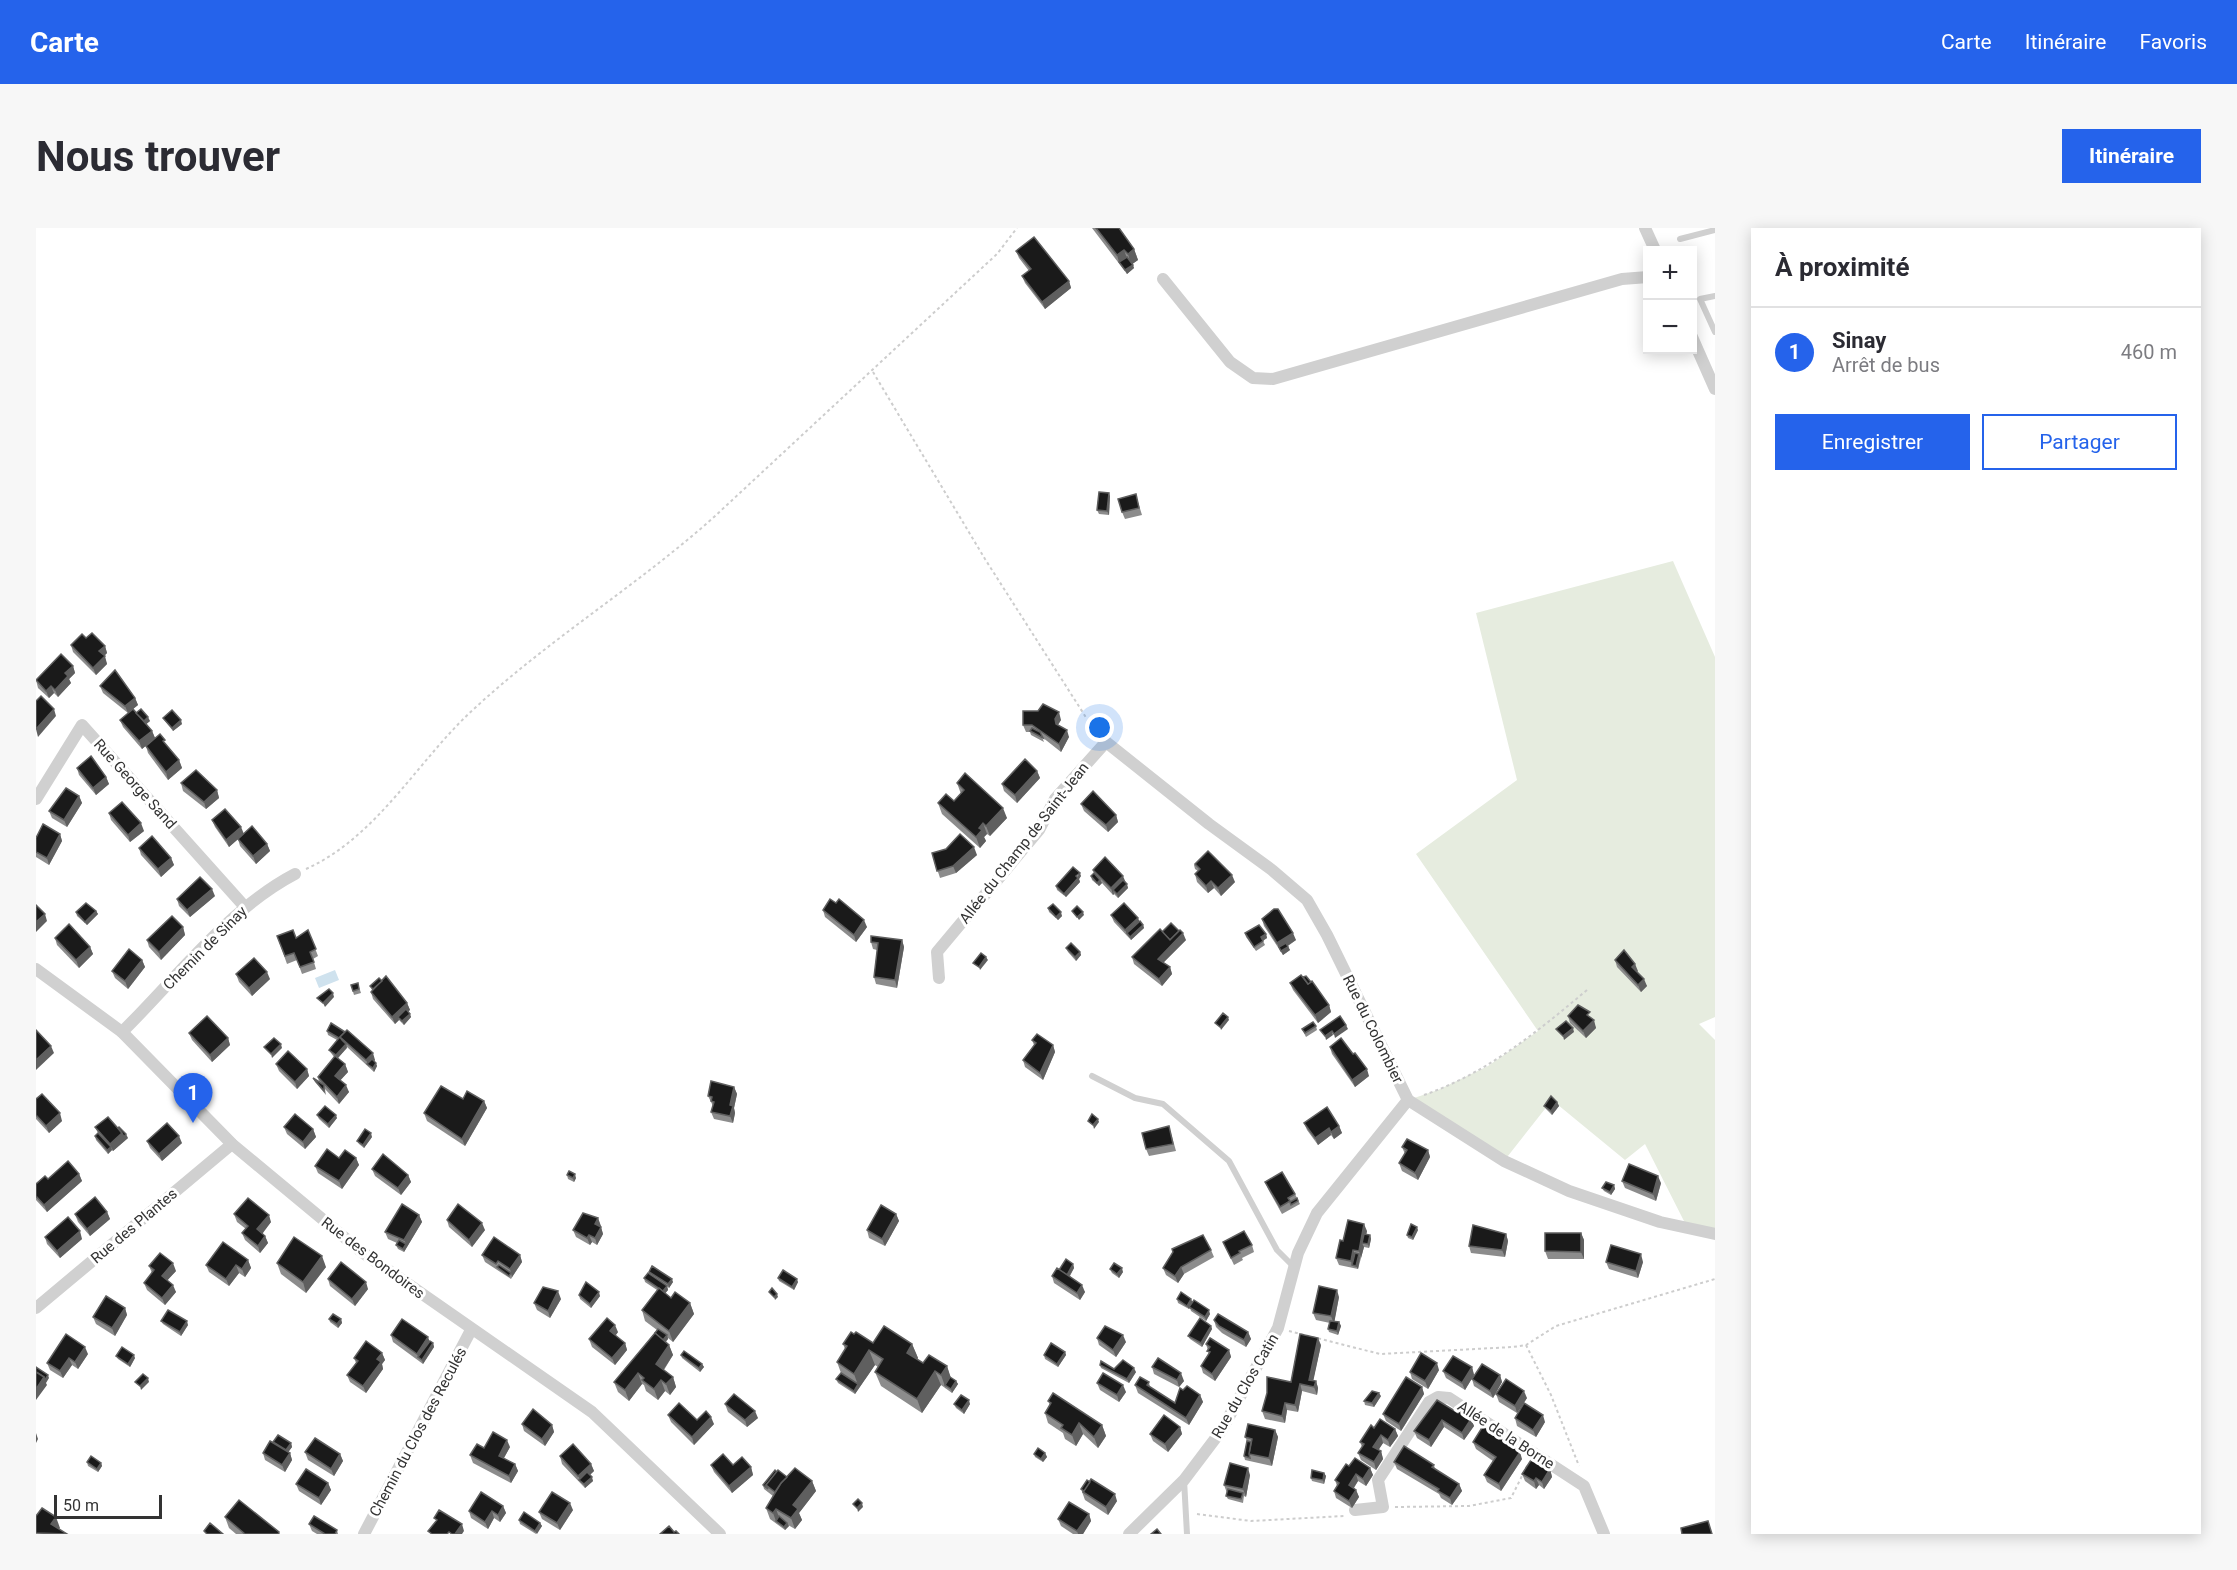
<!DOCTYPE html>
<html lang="fr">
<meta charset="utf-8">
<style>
:root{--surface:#fff;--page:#f7f7f7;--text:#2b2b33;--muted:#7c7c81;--line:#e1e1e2;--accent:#2563eb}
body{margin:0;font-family:Roboto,sans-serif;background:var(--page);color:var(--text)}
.controls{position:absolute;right:18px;top:18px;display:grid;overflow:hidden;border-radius:0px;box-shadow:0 3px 15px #0003}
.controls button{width:54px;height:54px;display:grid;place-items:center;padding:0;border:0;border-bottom:2px solid var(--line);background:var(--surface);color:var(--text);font:30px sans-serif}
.scale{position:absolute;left:18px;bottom:15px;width:108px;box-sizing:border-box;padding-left:6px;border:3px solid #333;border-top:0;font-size:16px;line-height:21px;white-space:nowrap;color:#333;-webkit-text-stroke:4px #fff;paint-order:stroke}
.you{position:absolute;left:1064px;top:500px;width:21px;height:21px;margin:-15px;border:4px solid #fff;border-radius:50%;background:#1a73e8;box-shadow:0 0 0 9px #1a73e833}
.badge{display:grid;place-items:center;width:39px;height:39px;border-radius:50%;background:var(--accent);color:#fff;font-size:20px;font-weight:700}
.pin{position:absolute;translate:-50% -50px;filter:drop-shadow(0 2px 3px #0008)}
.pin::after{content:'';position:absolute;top:32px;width:21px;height:18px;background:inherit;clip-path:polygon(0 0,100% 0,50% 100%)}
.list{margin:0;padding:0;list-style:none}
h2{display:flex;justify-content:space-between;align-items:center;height:78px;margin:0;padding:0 24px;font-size:26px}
h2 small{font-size:20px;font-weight:400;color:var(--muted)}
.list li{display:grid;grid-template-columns:39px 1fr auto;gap:18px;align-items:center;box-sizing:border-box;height:90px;padding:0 24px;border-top:2px solid var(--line)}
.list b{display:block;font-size:22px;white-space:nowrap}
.list p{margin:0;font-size:20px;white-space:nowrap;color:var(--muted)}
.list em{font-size:20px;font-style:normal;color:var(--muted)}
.actions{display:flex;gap:12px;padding:18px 24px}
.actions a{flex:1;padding:14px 0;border:2px solid var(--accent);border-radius:0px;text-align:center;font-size:21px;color:var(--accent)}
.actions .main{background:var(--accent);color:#fff}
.map{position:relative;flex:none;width:1679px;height:1306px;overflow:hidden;border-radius:0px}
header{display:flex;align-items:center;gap:36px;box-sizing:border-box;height:84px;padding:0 30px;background:var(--accent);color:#fff}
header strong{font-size:28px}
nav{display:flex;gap:33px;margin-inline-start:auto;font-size:21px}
.intro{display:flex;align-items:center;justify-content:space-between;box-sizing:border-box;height:144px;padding:0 36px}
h1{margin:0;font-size:42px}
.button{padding:15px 27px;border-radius:0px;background:var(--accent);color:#fff;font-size:21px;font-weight:700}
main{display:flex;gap:36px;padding:0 36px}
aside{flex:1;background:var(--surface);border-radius:0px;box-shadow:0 3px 15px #0003}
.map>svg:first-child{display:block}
</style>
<header>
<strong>Carte</strong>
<nav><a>Carte</a><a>Itinéraire</a><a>Favoris</a></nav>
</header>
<div class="intro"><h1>Nous trouver</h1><a class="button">Itinéraire</a></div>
<main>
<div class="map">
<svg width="1679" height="1306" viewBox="0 0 1679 1306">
<rect width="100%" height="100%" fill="#fff"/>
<polygon fill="#e6ecdf" points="1637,333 1679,429 1679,789 1663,796 1679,812 1679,1006 1652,1001 1609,916 1589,932 1516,872 1468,933 1372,872 1402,862 1452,838 1502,803 1380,626 1481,552 1440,385"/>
<polygon fill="#cfe2ee" points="299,742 303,752 283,760 279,750"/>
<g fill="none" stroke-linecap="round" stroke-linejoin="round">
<g stroke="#cdcdcd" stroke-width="2" stroke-dasharray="3 3" stroke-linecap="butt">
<polyline points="837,144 949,331 1051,491"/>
<path d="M270,641C343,608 382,531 440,479C515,410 602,357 678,289L961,26L981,0"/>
<path d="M1388,867C1451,845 1501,804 1551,762"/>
<polyline points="1253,1103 1344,1126 1477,1119 1490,1117 1520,1098 1679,1051"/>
<polyline points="1490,1117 1515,1167 1543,1238"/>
<polyline points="1359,1279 1433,1278 1475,1270 1492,1236"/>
<polyline points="1161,1286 1215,1293 1308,1288"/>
</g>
<g stroke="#d0d0d0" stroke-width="6">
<polyline points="1644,11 1679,2"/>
<polyline points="1679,68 1664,71 1679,104"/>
<polyline points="1056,848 1099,870 1127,876 1193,933 1241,1022 1258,1039"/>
<polyline points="1148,1252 1151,1306"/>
</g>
<g stroke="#d0d0d0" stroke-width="12">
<polyline points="1609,0 1619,22"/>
<polyline points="1127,51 1194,134 1217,150 1237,151 1586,51 1612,49"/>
<polyline points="1656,109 1679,161"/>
<polyline points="1059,501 1070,514 1173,596 1236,642 1271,672 1291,707 1372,872 1468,933 1533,963 1624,994 1679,1006"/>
<polyline points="0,571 46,497 209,679"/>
<polyline points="0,741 86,804 196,916 326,1024 556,1184 684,1306"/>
<polyline points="903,750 901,724 1003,602 1019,571 1070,514"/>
<path d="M86,804C140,751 192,681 259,646"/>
<polyline points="0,1080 196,916"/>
<polyline points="1319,1282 1347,1279 1342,1252 1393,1174 1402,1169 1413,1170 1548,1258 1568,1306"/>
<polyline points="328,1306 435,1102"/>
<polyline points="1093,1306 1148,1252 1185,1203 1242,1100 1262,1025 1281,985 1372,872"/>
</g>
</g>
<g fill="#8c8c8c">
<polygon points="1056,0 1083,0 1098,21 1102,32 1096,36 1098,40 1091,46"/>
<polygon points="980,23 1033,53 1035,60 1009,81 989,55 986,48 993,43 983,30"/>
<polygon points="1074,268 1073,287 1063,286 1061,282"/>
<polygon points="1102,274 1106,287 1089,291 1086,284"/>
<polygon points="50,410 69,418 71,425 68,428 71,436 60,447 37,424 35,417"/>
<polygon points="37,438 39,445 33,451 35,455 22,469 18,465 13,470 2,460 0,452"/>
<polygon points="64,458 99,470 102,477 97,481 100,485 114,493 110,496 116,503 119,510 106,521 87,499 84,492 92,485 67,465"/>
<polygon points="127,490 146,496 137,503 129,493"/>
<polygon points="1025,492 1022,497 1033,509 1025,524 1006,509 1008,514 995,507 994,504 990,504 987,497"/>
<polygon points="110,518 132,519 143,532 146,540 132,552 112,525"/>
<polygon points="41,540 70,549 73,556 60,567 43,547"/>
<polygon points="1001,543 1004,550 981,575 968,563 966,556"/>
<polygon points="145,555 181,562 183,570 170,581 147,563"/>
<polygon points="921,555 971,590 954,608 951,606 948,609 950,613 944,620 906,586 902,575 918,573 925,566"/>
<polygon points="43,568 46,575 31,599 16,590 13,583"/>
<polygon points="1045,576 1080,587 1082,594 1072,604 1048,583"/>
<polygon points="73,585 108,603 94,614 75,592"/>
<polygon points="176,592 231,616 234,623 220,636 204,618 202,611 193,619 179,599"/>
<polygon points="24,606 26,613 13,637 0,629 0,610"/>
<polygon points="103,620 135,630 138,637 125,649 105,627"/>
<polygon points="910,621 941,627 920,645 904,650 896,625"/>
<polygon points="1159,636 1199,654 1185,668 1178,660 1172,665 1161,654 1159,646 1162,643 1159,641 1158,637"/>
<polygon points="1057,642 1090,655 1092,660 1082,670 1078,666 1077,667 1066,655 1063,658 1056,652 1055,648 1058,645"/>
<polygon points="1045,648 1043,651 1044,654 1030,669 1021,662 1020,658"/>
<polygon points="179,668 154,689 143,678 141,671"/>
<polygon points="800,675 831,699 820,714 789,689 787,682"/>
<polygon points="1012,680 1026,688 1022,692 1013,684"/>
<polygon points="60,683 62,686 51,697 41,688 40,684"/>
<polygon points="1075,687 1107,697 1108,700 1095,712 1078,694"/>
<polygon points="1226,691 1260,712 1252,718 1254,722 1247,727 1228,698"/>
<polygon points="147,699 149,707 125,732 113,719 111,712"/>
<polygon points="272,702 282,728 277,731 280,741 266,746 261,732 251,736 241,708 260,710"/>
<polygon points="1126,704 1150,712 1127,735 1134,739 1136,746 1126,758 1098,736 1096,729"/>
<polygon points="1209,705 1230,706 1231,710 1227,713 1229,717 1220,723 1210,709"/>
<polygon points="19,710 54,719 57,726 43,740 21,717"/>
<polygon points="866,712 868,719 861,760 840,756 838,749 841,722 837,721 835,714"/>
<polygon points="1030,720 1044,724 1045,727 1040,733 1032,724"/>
<polygon points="106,732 109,739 92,761 79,750 76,743"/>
<polygon points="1579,732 1599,736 1601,744 1611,758 1605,764 1581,739"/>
<polygon points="200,746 234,751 216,768 203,754"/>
<polygon points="1254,755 1293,777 1295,784 1282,795 1257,762"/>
<polygon points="315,757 323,759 325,765 318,767"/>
<polygon points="334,758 371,775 374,782 372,783 375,789 368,797 363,792 359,796 337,771 335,764 336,762"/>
<polygon points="1532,788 1556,791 1560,800 1550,810 1534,795"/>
<polygon points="295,795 339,832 338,833 341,838 338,844 311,819 302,830 309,836 312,844 304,852 313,864 303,876 289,861 290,867 279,854 277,850 283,854 282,849 298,829 295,825 293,822 301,812 292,807 291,803"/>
<polygon points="1280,798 1281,802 1270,809 1266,801"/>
<polygon points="153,805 192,810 194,817 176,834 156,812"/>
<polygon points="996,812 1017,817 1019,824 1007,852 989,839 987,832 998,817"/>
<polygon points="1294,819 1333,848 1319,859 1296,826"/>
<polygon points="240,836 271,841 273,848 261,861 243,843"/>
<polygon points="698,859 701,866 698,880 699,885 697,895 678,891 675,884 677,878 672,868"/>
<polygon points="0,871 26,893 13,905 0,891"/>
<polygon points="427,871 448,873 451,880 429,918 391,893 388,885"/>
<polygon points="1521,874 1523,878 1516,887 1510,881 1508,878"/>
<polygon points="281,887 301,890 293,900 283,891"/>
<polygon points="1268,895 1303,898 1306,905 1298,911 1295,907 1282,917 1271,902"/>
<polygon points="59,899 92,910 77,923 76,922 72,926 60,912 59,908 62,905"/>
<polygon points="248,899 277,901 280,909 269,921 251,906"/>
<polygon points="1135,905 1140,923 1113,928 1110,921"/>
<polygon points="336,909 328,920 323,916 321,913"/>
<polygon points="111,913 146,915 126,933 114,920"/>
<polygon points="1366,919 1392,922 1394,929 1382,952 1366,943 1363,935 1369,926"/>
<polygon points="303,930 320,930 323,937 306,961 282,945 279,938"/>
<polygon points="336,941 372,947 375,954 365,967 339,948"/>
<polygon points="43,946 46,953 11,984 0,972 0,956"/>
<polygon points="531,947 540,950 538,954 532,951"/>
<polygon points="1586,953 1625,955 1620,973 1589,960"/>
<polygon points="1229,954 1259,966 1264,976 1246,986 1232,961"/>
<polygon points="1578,957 1579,961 1575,967 1568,963 1566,960"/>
<polygon points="71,984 74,991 54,1008 42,994 39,986"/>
<polygon points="198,986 235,994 226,1005 229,1008 232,1015 224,1025 209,1012 206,1005 210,1001 201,994"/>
<polygon points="860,986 863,993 849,1018 833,1010 831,1002"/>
<polygon points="383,987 386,994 368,1024 362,1021 360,1017 361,1015 352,1011 349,1004"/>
<polygon points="562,990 567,1006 561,1017 556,1014 554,1017 540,1009 537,1002"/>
<polygon points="411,992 449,1002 436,1019 413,999"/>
<polygon points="1382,1002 1377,1012 1372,1010 1371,1007"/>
<polygon points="1331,1003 1330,1007 1334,1007 1335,1011 1333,1020 1328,1019 1322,1041 1303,1037 1300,1030 1307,1013"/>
<polygon points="1545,1005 1548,1012 1548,1031 1512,1031 1509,1023"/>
<polygon points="1470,1006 1472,1013 1469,1029 1435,1025 1433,1018"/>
<polygon points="9,1009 46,1011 24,1030 11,1016"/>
<polygon points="1187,1014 1216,1017 1218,1024 1206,1030 1207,1032 1198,1037"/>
<polygon points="1175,1022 1178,1029 1148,1046 1142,1055 1130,1047 1127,1040"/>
<polygon points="446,1027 484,1027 486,1034 475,1051 449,1034"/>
<polygon points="212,1032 215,1040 209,1049 203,1045 193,1058 173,1044 170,1037"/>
<polygon points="1570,1034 1607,1034 1602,1050 1573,1041"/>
<polygon points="241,1035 290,1039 270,1065 245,1046"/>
<polygon points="1037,1036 1038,1040 1034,1048 1049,1064 1044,1072 1018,1055 1016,1048 1023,1042"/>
<polygon points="113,1038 140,1043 131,1052 140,1064 129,1077 111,1062 108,1055 116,1045"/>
<polygon points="1074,1041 1087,1044 1083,1050 1076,1045"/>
<polygon points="613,1044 637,1054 633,1060 631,1058 632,1062 629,1065 635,1070 654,1075 658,1086 637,1114 632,1110 632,1111 630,1114 633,1117 637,1127 628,1142 637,1149 640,1159 634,1167 629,1163 622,1172 610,1163 608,1157 606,1156 593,1173 582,1164 578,1154 621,1102 609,1093 606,1082 621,1062 609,1054 608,1050 613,1046"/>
<polygon points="742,1050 762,1054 758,1062 743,1053"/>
<polygon points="292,1051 332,1061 319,1078 294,1058"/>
<polygon points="543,1067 564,1068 555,1080 544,1071"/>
<polygon points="1303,1069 1298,1094 1303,1094 1305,1098 1302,1107 1293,1104 1292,1101 1294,1095 1280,1092 1277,1085"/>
<polygon points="525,1071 514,1090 501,1082 498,1075"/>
<polygon points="1141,1071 1157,1074 1174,1086 1170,1093 1155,1083 1154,1080 1153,1081 1142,1075"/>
<polygon points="89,1080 91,1087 79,1108 60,1096 57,1089"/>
<polygon points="293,1091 305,1091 306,1095 302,1100 294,1094"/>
<polygon points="1178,1092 1212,1104 1215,1111 1210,1119 1186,1105 1180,1099"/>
<polygon points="125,1093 152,1097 145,1108 127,1096"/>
<polygon points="1175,1098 1176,1101 1166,1119 1154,1111 1152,1108"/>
<polygon points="582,1104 579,1108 589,1115 591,1122 579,1137 556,1119 553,1111"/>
<polygon points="818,1106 837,1115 876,1116 882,1130 881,1131 887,1135 911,1138 914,1149 920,1153 922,1156 916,1165 905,1157 886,1185 845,1158 839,1144 842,1139 839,1137 819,1166 802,1155 800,1151 805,1145 801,1134 809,1121 807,1116"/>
<polygon points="355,1107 397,1115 398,1119 387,1136 357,1114"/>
<polygon points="1061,1110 1090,1114 1080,1129 1063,1117"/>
<polygon points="1170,1116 1193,1122 1195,1129 1179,1153 1167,1145 1165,1138 1173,1126"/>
<polygon points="1285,1117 1277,1152 1280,1153 1282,1160 1281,1167 1266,1163 1262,1184 1251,1182 1249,1195 1229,1191 1226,1183 1255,1154"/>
<polygon points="1029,1124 1030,1127 1022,1139 1009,1131 1008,1127"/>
<polygon points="346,1125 349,1132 346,1136 347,1141 330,1165 314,1154 311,1147 320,1135 318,1130"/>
<polygon points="52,1126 42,1141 36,1137 27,1150 14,1142 11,1135"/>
<polygon points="645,1127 666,1136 668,1139 664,1144 646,1130"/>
<polygon points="80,1128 99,1130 94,1139 82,1131"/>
<polygon points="1064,1137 1078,1141 1100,1144 1093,1155 1065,1140"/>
<polygon points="1116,1139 1148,1153 1143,1159 1118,1146"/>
<polygon points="1436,1139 1438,1147 1429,1162 1410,1150 1407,1143"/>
<polygon points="1403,1142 1392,1161 1376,1151 1374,1144"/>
<polygon points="1464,1147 1466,1154 1457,1170 1438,1158 1436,1151"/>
<polygon points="1113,1154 1114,1159 1139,1175 1164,1167 1167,1174 1153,1197 1102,1165 1099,1157"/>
<polygon points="1061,1155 1090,1164 1083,1174 1064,1162"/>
<polygon points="1386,1159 1388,1166 1365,1203 1350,1193 1347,1186"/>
<polygon points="1460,1166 1491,1170 1481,1185 1463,1174"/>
<polygon points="1345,1168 1338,1179 1329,1177 1328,1173"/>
<polygon points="1012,1173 1066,1197 1070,1208 1062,1220 1047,1206 1040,1218 1029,1211 1027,1205 1012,1195 1009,1185 1014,1177"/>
<polygon points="689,1176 722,1190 711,1199 692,1184"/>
<polygon points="918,1176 934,1176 928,1186 920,1180"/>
<polygon points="1422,1185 1435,1191 1438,1198 1428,1212 1408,1199 1395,1219 1381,1210 1378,1203"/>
<polygon points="632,1187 661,1192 678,1196 658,1217 635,1194"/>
<polygon points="1479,1190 1509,1194 1500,1209 1481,1198"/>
<polygon points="486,1196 516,1197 518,1204 509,1218 488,1203"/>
<polygon points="1144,1199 1146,1206 1132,1224 1117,1213 1114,1206"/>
<polygon points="1338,1200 1359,1201 1362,1208 1354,1219 1347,1215 1342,1222 1345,1223 1347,1231 1340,1242 1325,1232 1322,1225 1326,1219 1324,1214"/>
<polygon points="1239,1202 1242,1209 1236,1238 1209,1232 1208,1228 1211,1213 1209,1209"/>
<polygon points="1437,1214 1486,1231 1465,1263 1451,1254 1448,1247 1457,1233 1440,1221"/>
<polygon points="238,1215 255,1215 256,1219 252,1224 254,1225 256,1232 249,1244 229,1232 227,1225"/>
<polygon points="474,1219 468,1230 479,1236 482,1243 475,1255 437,1235 434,1227 448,1220"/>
<polygon points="269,1224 304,1226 307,1233 298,1248 272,1232"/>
<polygon points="1009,1225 1011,1229 1007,1234 999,1229 998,1226"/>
<polygon points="524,1228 555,1236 558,1243 554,1247 557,1253 549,1260 526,1236"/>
<polygon points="51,1234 65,1235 66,1238 62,1244 52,1238"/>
<polygon points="1358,1234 1398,1237 1399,1241 1423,1256 1426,1263 1416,1277 1405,1270 1403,1266 1361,1241"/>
<polygon points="675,1237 697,1237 715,1239 717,1247 696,1265 678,1244"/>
<polygon points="1313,1238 1334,1240 1337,1247 1330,1258 1322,1253 1318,1260 1320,1262 1323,1269 1316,1280 1300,1270 1298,1263 1301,1258 1299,1252"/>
<polygon points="1514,1241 1516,1249 1508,1261 1503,1257 1500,1261 1489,1253 1486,1246"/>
<polygon points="1288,1245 1290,1248 1288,1256 1276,1253 1275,1250"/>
<polygon points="1214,1247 1210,1269 1208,1268 1207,1275 1192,1271 1190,1268 1191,1265 1188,1257"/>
<polygon points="751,1249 776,1253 780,1263 763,1285 766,1292 759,1301 752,1297 753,1298 749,1302 734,1291 730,1280 737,1268 728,1261 727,1257"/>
<polygon points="292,1255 295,1262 285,1277 263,1263 260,1256"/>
<polygon points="1045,1261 1081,1273 1072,1287 1049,1272"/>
<polygon points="467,1278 470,1285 464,1294 458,1290 452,1301 435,1290 433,1283"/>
<polygon points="537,1282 524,1302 506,1291 503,1284"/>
<polygon points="1053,1286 1055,1293 1047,1306 1037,1306 1025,1298 1022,1291"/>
<polygon points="189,1289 243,1304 244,1306 200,1306 193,1300"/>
<polygon points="483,1292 504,1295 506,1298 500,1306 484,1296"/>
<polygon points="273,1296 301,1302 302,1306 281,1306 276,1303"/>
</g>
<g fill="#5f5f5f">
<polygon points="1098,21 1102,32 1095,37 1092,26"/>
<polygon points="1088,22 1092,33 1083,34 1081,27"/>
<polygon points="1097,37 1098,40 1091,46 1089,42"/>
<polygon points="1033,53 1035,60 1009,81 1006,74"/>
<polygon points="1073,265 1074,268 1073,287 1071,283"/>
<polygon points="69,418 71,425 66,430 63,423"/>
<polygon points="69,428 71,436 60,447 57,440"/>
<polygon points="37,438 39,445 33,451 35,455 22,469 19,462 29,445"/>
<polygon points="15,458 18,465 13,470 10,463"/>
<polygon points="99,470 102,477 92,485 89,478"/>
<polygon points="18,481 20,488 2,509 0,501"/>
<polygon points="1023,484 1025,492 1021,498 1019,491"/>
<polygon points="112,489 114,493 108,498 107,494"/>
<polygon points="145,492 146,496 137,503 136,500"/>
<polygon points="1031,502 1033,509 1025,524 1023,516"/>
<polygon points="116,503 119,510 106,521 103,513"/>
<polygon points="143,532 146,540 132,552 130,544"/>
<polygon points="1001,543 1004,550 981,575 979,567"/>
<polygon points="70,549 73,556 60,567 57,560"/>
<polygon points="181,562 183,570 170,581 168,574"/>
<polygon points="43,568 46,575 31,599 28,592"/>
<polygon points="967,580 971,590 954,608 950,598"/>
<polygon points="1080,587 1082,594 1072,604 1070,597"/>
<polygon points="105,595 108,603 94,614 92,607"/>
<polygon points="947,595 951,606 948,609 950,613 944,620 940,609 943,600"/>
<polygon points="205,599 208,606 193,619 190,612"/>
<polygon points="24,606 26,613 13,637 11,630"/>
<polygon points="231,616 234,623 220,636 217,628"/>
<polygon points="938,619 941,627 920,645 917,638"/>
<polygon points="135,630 138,637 125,649 122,641"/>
<polygon points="1044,645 1045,648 1043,651 1044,654 1030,669 1028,666"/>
<polygon points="1196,647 1199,654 1185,668 1182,660"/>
<polygon points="1087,648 1090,655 1077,662 1078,666 1077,667 1075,660"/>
<polygon points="1064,652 1066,655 1063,658 1061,655"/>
<polygon points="1175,653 1178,660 1172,665 1170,658"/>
<polygon points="1091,656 1092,660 1082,670 1081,666"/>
<polygon points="176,661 179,668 154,689 151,682"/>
<polygon points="60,683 62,686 51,697 49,694"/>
<polygon points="1025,684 1026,688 1022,692 1020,689"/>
<polygon points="1047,684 1048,687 1043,692 1041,689"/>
<polygon points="9,686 11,693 0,704 0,694"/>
<polygon points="1102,690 1105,697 1091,706 1089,702"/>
<polygon points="828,692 831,699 820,714 818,707"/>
<polygon points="1107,697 1108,700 1095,712 1094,709"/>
<polygon points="147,699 149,707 125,732 123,724"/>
<polygon points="1147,705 1150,712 1124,738 1122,731"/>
<polygon points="1257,705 1260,712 1245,722 1243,719 1244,723 1241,715"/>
<polygon points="1230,706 1231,710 1226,713 1225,709"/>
<polygon points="866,712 868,719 861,760 859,752"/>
<polygon points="54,719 57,726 43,740 40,732"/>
<polygon points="1252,719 1254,722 1247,727 1245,723"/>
<polygon points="1044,724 1045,727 1040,733 1039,729"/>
<polygon points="950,729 952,732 944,742 943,739"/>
<polygon points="106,732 109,739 92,761 89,753"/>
<polygon points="1599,736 1602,743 1599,746 1596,739"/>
<polygon points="1134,739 1136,746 1126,758 1123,751"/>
<polygon points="231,744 234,751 216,768 213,760"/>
<polygon points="1608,751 1611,758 1605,764 1602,757"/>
<polygon points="297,765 298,769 289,779 287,775"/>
<polygon points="371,775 374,782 364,791 362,789 363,792 359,796 356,789"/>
<polygon points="1293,777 1295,784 1282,795 1279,787"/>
<polygon points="374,786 375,789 368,797 366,793"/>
<polygon points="1192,789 1193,792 1185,802 1184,799"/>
<polygon points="1558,792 1560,800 1550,810 1547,803"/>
<polygon points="1310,797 1312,801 1299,810 1298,806"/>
<polygon points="1537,800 1538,804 1528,812 1527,808"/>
<polygon points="1296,803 1297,807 1290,812 1289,808"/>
<polygon points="192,810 194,817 176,834 174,827"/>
<polygon points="245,816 246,820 236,830 235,826"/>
<polygon points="310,816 311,820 301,831 300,827"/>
<polygon points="1017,817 1019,824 1007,852 1004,845"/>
<polygon points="15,818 18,825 0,842 0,832"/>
<polygon points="337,825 339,832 334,838 331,836 333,839 330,832"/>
<polygon points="340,835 341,838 338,844 337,840"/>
<polygon points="309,836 312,844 302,855 299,848"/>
<polygon points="271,841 273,848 261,861 259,854"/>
<polygon points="1331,841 1333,848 1319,859 1316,852"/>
<polygon points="310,857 313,864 303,876 301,869"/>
<polygon points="698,859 701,866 698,880 699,885 697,895 694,888 694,877"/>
<polygon points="448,873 451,880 429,918 426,911"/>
<polygon points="1521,874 1523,878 1516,887 1515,883"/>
<polygon points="24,885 26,893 13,905 10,898"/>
<polygon points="300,887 301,890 293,900 292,896"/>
<polygon points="1062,891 1063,894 1058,901 1057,897"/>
<polygon points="1303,898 1306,905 1298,911 1295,904"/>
<polygon points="1293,900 1295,907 1282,917 1279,910"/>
<polygon points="277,901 280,909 269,921 267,914"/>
<polygon points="86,905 90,906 92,910 77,923 74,916"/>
<polygon points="335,905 336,909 328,920 327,917"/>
<polygon points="143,908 146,915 126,933 123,926"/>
<polygon points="75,919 76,922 72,926 71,922"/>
<polygon points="1392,922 1394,929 1382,952 1379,945"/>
<polygon points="320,930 323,937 306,961 303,953"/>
<polygon points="43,946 46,953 11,984 8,977"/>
<polygon points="539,946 540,950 538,954 537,950"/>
<polygon points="372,947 375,954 365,967 362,960"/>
<polygon points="1622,948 1625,955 1620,973 1617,966"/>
<polygon points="1578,957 1579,961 1575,967 1574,964"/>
<polygon points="71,984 74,991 54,1008 51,1001"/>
<polygon points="860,986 863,993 849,1018 846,1011"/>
<polygon points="233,987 235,994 224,1009 221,1001"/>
<polygon points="383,987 386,994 368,1024 367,1021 370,1016 368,1012"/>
<polygon points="562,990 565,998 562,1003 559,996"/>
<polygon points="446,995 449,1002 436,1019 433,1012"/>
<polygon points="1328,996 1331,1003 1328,1016 1326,1015 1328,1019 1325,1030 1323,1023"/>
<polygon points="565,999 567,1006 561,1017 559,1010"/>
<polygon points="1381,999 1382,1002 1377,1012 1376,1009"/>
<polygon points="44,1003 46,1011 24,1030 21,1023"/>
<polygon points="1545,1005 1548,1012 1548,1031 1545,1024"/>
<polygon points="1470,1006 1472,1013 1469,1029 1466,1022"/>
<polygon points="553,1007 556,1014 554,1017 551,1010"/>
<polygon points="1334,1007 1335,1011 1333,1020 1332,1016"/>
<polygon points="229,1008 232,1015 224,1025 222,1018"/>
<polygon points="1317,1022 1320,1029 1316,1037 1315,1033"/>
<polygon points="1323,1026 1324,1030 1322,1041 1320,1038"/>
<polygon points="1605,1026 1607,1034 1602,1050 1600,1043"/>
<polygon points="484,1027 486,1034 476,1049 474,1041"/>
<polygon points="286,1028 290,1039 270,1065 267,1054"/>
<polygon points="212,1032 215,1040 209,1049 206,1041"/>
<polygon points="137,1035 140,1043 129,1055 126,1048"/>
<polygon points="1037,1036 1038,1040 1031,1052 1030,1049"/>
<polygon points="200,1037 203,1045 193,1058 190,1051"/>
<polygon points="1145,1039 1148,1046 1142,1055 1139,1048"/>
<polygon points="1086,1040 1087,1044 1083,1050 1081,1046"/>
<polygon points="636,1051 637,1054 633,1060 632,1056"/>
<polygon points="761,1051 762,1054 758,1062 756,1059"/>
<polygon points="330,1054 332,1061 319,1078 316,1071"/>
<polygon points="137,1057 140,1064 129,1077 126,1070"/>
<polygon points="1046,1057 1049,1064 1044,1072 1041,1065"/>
<polygon points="631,1058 632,1062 628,1067 627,1064"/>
<polygon points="1301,1062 1303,1069 1298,1096 1295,1088"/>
<polygon points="522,1063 525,1071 514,1090 512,1083"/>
<polygon points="563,1064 564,1068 555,1080 554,1076"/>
<polygon points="741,1066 742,1069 739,1072 738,1069"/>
<polygon points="1155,1071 1157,1075 1153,1081 1151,1078"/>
<polygon points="654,1075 658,1086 637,1114 633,1103"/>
<polygon points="89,1080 91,1087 79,1108 76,1100"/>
<polygon points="1173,1082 1174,1086 1170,1093 1169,1089"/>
<polygon points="305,1091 306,1095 302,1100 301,1096"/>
<polygon points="151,1093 152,1097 145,1108 144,1104"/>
<polygon points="1303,1094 1305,1098 1302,1107 1301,1103"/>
<polygon points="579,1097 582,1104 577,1111 574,1103"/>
<polygon points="1175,1098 1176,1101 1166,1119 1165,1115"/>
<polygon points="1212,1104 1215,1111 1210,1119 1208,1112"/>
<polygon points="631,1107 632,1111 628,1115 627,1112"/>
<polygon points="1087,1107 1090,1114 1080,1129 1077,1122"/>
<polygon points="392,1109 395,1117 382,1129 381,1126"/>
<polygon points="1282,1110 1285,1117 1276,1159 1273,1152"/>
<polygon points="397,1115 398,1119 387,1136 386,1132"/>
<polygon points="589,1115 591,1122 579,1137 576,1130"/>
<polygon points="876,1116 882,1130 876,1139 871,1125"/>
<polygon points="633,1117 637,1127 624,1147 620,1136"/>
<polygon points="49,1119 52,1126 42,1141 39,1134"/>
<polygon points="833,1122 839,1137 819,1166 818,1163 822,1157 818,1146"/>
<polygon points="1193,1122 1195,1129 1179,1153 1176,1146"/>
<polygon points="1029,1124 1030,1127 1022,1139 1021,1136"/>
<polygon points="346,1125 349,1132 346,1136 347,1141 330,1165 327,1158 341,1131"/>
<polygon points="98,1127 99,1130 94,1139 92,1136"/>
<polygon points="33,1130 36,1137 27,1150 24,1143"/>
<polygon points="1401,1135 1403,1142 1392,1161 1389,1153"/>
<polygon points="666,1136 668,1139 664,1144 663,1140"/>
<polygon points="911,1138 916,1153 909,1157 910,1161 905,1147"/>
<polygon points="1436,1139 1438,1147 1429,1162 1426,1155"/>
<polygon points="1098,1140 1100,1144 1093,1155 1091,1151"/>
<polygon points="899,1143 905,1157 886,1185 881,1171"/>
<polygon points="602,1145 606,1156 593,1173 589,1162"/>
<polygon points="1145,1145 1148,1153 1143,1159 1141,1152"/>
<polygon points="12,1147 13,1150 10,1155 11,1157 0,1172 0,1161 8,1149"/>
<polygon points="1464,1147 1466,1154 1457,1170 1454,1163"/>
<polygon points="637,1149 640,1159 634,1167 630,1156"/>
<polygon points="112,1150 113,1154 105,1162 104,1158"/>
<polygon points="625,1152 629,1163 622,1172 618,1161"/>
<polygon points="920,1153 922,1156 916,1165 915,1161"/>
<polygon points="1280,1153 1282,1160 1281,1167 1278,1159"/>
<polygon points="1264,1156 1266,1163 1262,1184 1259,1177"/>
<polygon points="1087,1157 1090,1164 1083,1174 1081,1167"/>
<polygon points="1386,1159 1388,1166 1365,1203 1363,1196"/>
<polygon points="1488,1163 1491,1170 1481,1185 1479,1178"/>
<polygon points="1343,1165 1345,1168 1338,1179 1336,1175"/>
<polygon points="1164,1167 1167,1174 1153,1197 1150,1190"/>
<polygon points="933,1172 934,1176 928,1186 926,1182"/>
<polygon points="1249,1175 1251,1182 1249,1195 1246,1188"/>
<polygon points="719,1183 722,1190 711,1199 709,1192"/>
<polygon points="1507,1187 1509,1194 1500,1209 1497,1202"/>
<polygon points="675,1189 678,1196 658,1217 656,1209"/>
<polygon points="1435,1191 1438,1198 1428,1212 1426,1205"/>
<polygon points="1406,1192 1408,1199 1395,1219 1393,1212"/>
<polygon points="1043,1195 1047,1206 1040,1218 1036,1207"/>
<polygon points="516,1197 518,1204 509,1218 506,1211"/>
<polygon points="1066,1197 1070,1208 1062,1220 1058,1209"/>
<polygon points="1144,1199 1146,1206 1132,1224 1129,1216"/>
<polygon points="1359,1201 1362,1208 1354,1219 1352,1212"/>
<polygon points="1239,1202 1242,1209 1236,1238 1233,1230"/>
<polygon points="0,1205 2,1211 0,1215"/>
<polygon points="1345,1207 1347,1215 1340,1226 1337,1219"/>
<polygon points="471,1212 474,1219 465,1235 463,1228"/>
<polygon points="255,1215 256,1219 251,1226 250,1222"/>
<polygon points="1345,1223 1347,1231 1340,1242 1338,1234"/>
<polygon points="1484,1224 1486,1231 1465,1263 1463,1256"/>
<polygon points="254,1225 256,1232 249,1244 246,1237"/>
<polygon points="1009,1225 1011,1229 1007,1234 1005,1231"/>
<polygon points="304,1226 307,1233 298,1248 295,1241"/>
<polygon points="65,1235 66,1238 62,1244 61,1241"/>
<polygon points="479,1236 482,1243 475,1255 473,1248"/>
<polygon points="555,1236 558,1243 546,1254 542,1248"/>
<polygon points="715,1239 717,1247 696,1265 693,1258"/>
<polygon points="1212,1240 1214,1247 1210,1269 1207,1261"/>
<polygon points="1334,1240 1337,1247 1330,1258 1327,1251"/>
<polygon points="1514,1241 1516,1249 1508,1261 1506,1254"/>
<polygon points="1288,1245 1290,1248 1288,1256 1287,1252"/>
<polygon points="1320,1246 1322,1253 1315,1264 1313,1257"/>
<polygon points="556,1249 557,1253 549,1260 548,1256"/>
<polygon points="1500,1250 1503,1257 1500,1261 1498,1253"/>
<polygon points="776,1253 780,1263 763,1285 766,1292 759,1301 755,1290 757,1277"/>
<polygon points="292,1255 295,1262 285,1277 283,1270"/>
<polygon points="1423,1256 1426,1263 1416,1277 1414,1270"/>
<polygon points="1320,1262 1323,1269 1316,1280 1313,1273"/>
<polygon points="1079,1266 1081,1273 1072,1287 1070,1279"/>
<polygon points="534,1275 537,1282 524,1302 521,1295"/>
<polygon points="826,1275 827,1279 822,1284 821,1280"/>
<polygon points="467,1278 470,1285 464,1294 462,1287"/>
<polygon points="740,1281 744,1292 740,1293 741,1296 737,1285"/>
<polygon points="456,1283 458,1290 452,1301 449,1294"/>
<polygon points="1053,1286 1055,1293 1047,1306 1042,1306 1041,1303"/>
<polygon points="20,1289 24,1300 19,1306 15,1296"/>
<polygon points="504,1295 506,1298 501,1306 499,1303"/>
<polygon points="751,1295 753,1298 749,1302 748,1299"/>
<polygon points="426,1296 428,1303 426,1306 419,1306"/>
</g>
<g fill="#1a1a1a" stroke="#5f5f5f" stroke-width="1.5">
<polygon points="1060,0 1083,0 1098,21 1092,26 1088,22 1081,27"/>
<polygon points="998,9 1033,53 1006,74 986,48 995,41 980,23"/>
<polygon points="1091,29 1097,37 1089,42 1083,34"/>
<polygon points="1063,264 1073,265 1071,283 1061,282"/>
<polygon points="1100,266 1103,280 1086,284 1082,271"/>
<polygon points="56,405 69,418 63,423 69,428 57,440 35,417 46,406 50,410"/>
<polygon points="25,426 37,438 29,445 32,448 19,462 15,458 10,463 0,452"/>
<polygon points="79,442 99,470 89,478 64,458"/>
<polygon points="5,468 18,481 0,501 0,473"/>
<polygon points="1007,476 1023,484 1019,491 1020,496 1031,502 1023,516 996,497 987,497 987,483 1002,483"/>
<polygon points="97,481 116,503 103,513 84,492"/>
<polygon points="105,481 112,489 108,493 100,485"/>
<polygon points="136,482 145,492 136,500 127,490"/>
<polygon points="996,500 1004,504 1007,510 994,503"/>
<polygon points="124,506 129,512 127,513 143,532 130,544 110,518"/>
<polygon points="55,528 70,549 57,560 41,540"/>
<polygon points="989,531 1001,543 979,567 966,556"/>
<polygon points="160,542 181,562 168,574 145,555"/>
<polygon points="929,545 967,580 950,598 947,595 943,600 946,602 940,609 902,575 910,566 918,573 928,562 921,555"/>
<polygon points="30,560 43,568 28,592 13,583"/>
<polygon points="1057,563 1080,587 1070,597 1045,576"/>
<polygon points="86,574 105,595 92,607 73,585"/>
<polygon points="189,581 205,599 190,612 176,592"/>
<polygon points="7,596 24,606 11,630 0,624 0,610"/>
<polygon points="216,598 231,616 217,628 202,611"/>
<polygon points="924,606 938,619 917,638 901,643 896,625 910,621"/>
<polygon points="116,608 135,630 122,641 103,620"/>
<polygon points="1172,623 1196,647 1182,660 1175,653 1170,658 1159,646 1164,641 1159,636"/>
<polygon points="1069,629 1087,648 1075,660 1057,642"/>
<polygon points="1037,639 1044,645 1040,648 1042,650 1028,666 1020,658"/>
<polygon points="1058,645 1064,652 1061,655 1055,648"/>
<polygon points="164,649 176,661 151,682 141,671"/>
<polygon points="1087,652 1091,656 1081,666 1077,662"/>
<polygon points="794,671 800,675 803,671 828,692 818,707 787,682"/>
<polygon points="50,675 60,683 49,694 40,684"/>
<polygon points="1088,675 1102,690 1089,702 1075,687"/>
<polygon points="1017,676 1025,684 1020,689 1012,680"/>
<polygon points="0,677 9,686 0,694"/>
<polygon points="1041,678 1047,684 1041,689 1036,683"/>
<polygon points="1238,681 1242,681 1257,705 1241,715 1226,691"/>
<polygon points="136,688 147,699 123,724 111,712"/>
<polygon points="1104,693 1107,697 1094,709 1091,705"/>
<polygon points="1135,695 1143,703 1134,712 1126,704"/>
<polygon points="33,696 54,719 40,732 19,710"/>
<polygon points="1223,697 1230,706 1225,709 1227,713 1218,719 1209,705"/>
<polygon points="1124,701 1134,712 1144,702 1147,705 1122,731 1134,739 1123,751 1096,729"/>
<polygon points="257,702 260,710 272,702 280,721 274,724 278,734 264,739 258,725 249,728 241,708"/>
<polygon points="835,708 866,712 859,752 838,749 842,715 835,714"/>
<polygon points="1035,715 1044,724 1039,729 1030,720"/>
<polygon points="1250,715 1252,719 1245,723 1243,719"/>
<polygon points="93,721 106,732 89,753 76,743"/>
<polygon points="1588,722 1599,736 1596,739 1608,751 1602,757 1579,732"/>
<polygon points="945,725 950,729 943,739 937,735"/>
<polygon points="218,730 231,744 213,760 200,746"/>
<polygon points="1265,747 1272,756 1276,753 1293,777 1279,787 1254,755"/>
<polygon points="350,748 371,775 356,789 335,764"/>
<polygon points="1270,748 1275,754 1272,756 1267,749"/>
<polygon points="343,750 346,753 337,761 334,758"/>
<polygon points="322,755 323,761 317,763 315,757"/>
<polygon points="293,761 297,765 287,775 281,770"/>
<polygon points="1542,777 1554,784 1551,787 1558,792 1547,803 1532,788"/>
<polygon points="370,781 374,786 366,793 362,789"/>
<polygon points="1187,785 1192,789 1184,799 1179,795"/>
<polygon points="171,788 192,810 174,827 153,805"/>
<polygon points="1304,788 1310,797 1298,806 1296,803 1289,808 1284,802"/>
<polygon points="1530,793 1537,800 1527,808 1520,801"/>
<polygon points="1277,794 1280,798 1269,805 1266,801"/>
<polygon points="295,795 309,804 304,809 306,812 310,816 300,827 293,822 303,810 291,803"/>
<polygon points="0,802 15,818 0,832"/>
<polygon points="311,802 337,825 330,832 304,809"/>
<polygon points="1001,806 1017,817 1004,845 987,832 1000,815 996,812"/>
<polygon points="238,810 245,816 235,826 228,819"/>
<polygon points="1305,810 1317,826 1319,825 1331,841 1316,852 1294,819"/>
<polygon points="252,823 271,841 259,854 240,836"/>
<polygon points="299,828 309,836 299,848 310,857 301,869 282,849"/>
<polygon points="336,831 340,835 337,840 331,836"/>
<polygon points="277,850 288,857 288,863"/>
<polygon points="675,853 698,859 694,877 697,878 694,888 675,884 678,874 675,873 676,869 672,868"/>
<polygon points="405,858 427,871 431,863 448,873 426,911 388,885"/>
<polygon points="6,866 24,885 10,898 0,887 0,871"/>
<polygon points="1515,868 1521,874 1515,883 1508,878"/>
<polygon points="289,878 300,887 292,896 281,887"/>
<polygon points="1291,879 1303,898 1295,904 1293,900 1279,910 1268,895"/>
<polygon points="259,886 277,901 267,914 248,899"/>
<polygon points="1056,886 1062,891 1057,897 1052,893"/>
<polygon points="72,889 86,905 74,916 59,899"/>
<polygon points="131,895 143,908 123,926 111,913"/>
<polygon points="1133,898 1137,916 1110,921 1106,905"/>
<polygon points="83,899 90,906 88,909 86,905 82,900"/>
<polygon points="329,901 335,905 327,917 321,913"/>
<polygon points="62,905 75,919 71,922 59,908"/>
<polygon points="1371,911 1392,922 1379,945 1363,935 1371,922 1366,919"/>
<polygon points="291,921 303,930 309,922 320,930 303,953 279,938"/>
<polygon points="347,926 372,947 362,960 336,941"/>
<polygon points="32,933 43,946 8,977 0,968 0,956 9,948 12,951"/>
<polygon points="1593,936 1622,948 1617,966 1586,953"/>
<polygon points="533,943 539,946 537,950 531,947"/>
<polygon points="1246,944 1259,966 1252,970 1254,973 1244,979 1229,954"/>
<polygon points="1570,954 1578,957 1574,964 1566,960"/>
<polygon points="59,969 71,984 51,1001 39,986"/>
<polygon points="212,970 233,987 221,1001 229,1008 222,1018 206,1005 212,998 198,986"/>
<polygon points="1261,970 1262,973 1255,977 1254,974"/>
<polygon points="366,976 383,987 368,1012 349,1004"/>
<polygon points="422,976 446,995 433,1012 411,992"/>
<polygon points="845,977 860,986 846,1011 831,1002"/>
<polygon points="547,985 562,990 559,996 565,999 559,1010 553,1007 551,1010 537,1002"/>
<polygon points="32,989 44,1003 21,1023 9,1009"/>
<polygon points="1312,992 1328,996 1323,1023 1317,1022 1315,1033 1300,1030 1304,1012 1307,1013"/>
<polygon points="1375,996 1381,999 1376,1009 1371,1007"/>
<polygon points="1437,997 1470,1006 1466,1022 1433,1018"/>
<polygon points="1208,1003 1216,1017 1203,1023 1204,1025 1195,1030 1187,1014"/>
<polygon points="1509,1005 1545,1005 1545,1024 1509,1023"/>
<polygon points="1328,1006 1334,1007 1332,1016 1326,1015"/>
<polygon points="1167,1007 1175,1022 1145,1039 1139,1048 1127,1040 1137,1024 1136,1021"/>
<polygon points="258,1009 286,1028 267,1054 241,1035"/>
<polygon points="458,1009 484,1027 474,1041 462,1033 460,1036 446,1027"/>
<polygon points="363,1012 370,1016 367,1021 360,1017"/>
<polygon points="187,1014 212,1032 206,1041 200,1037 190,1051 170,1037"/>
<polygon points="1575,1017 1605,1026 1600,1043 1570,1034"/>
<polygon points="124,1025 137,1035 126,1048 137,1057 126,1070 108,1055 118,1042 113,1038"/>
<polygon points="1319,1025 1323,1026 1320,1038 1316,1037"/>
<polygon points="1030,1031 1037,1036 1031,1047 1023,1042"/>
<polygon points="305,1034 330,1054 316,1071 292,1051"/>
<polygon points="1078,1035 1086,1040 1081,1046 1074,1041"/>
<polygon points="463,1037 475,1045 473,1048 461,1039"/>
<polygon points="616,1038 636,1051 632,1056 613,1044"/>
<polygon points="1021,1040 1046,1057 1041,1065 1016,1048"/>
<polygon points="747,1042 761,1051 756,1059 742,1050"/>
<polygon points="612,1045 631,1058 627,1063 608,1050"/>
<polygon points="550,1054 563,1064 554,1076 543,1067"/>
<polygon points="1283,1058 1301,1062 1295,1088 1277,1085"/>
<polygon points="507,1059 522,1063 512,1083 498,1075"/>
<polygon points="623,1060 635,1070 639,1064 654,1075 633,1103 606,1082"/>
<polygon points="736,1060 741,1066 738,1069 733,1064"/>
<polygon points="1145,1064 1155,1071 1151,1078 1141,1071"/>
<polygon points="70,1068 89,1080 76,1100 57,1089"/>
<polygon points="1158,1072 1173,1082 1169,1089 1153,1079"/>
<polygon points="132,1082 151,1093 144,1104 125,1093"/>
<polygon points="297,1086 305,1091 301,1096 293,1091"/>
<polygon points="1182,1086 1212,1104 1208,1112 1183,1098 1178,1092"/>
<polygon points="571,1090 579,1097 574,1103 589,1115 576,1130 553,1111"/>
<polygon points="1164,1090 1175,1098 1165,1115 1152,1108"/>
<polygon points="366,1091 392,1109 381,1126 355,1107"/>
<polygon points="1294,1093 1303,1094 1301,1103 1292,1101"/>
<polygon points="848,1098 876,1116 871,1125 887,1135 893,1127 911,1138 905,1147 899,1143 881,1171 839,1144 847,1131 833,1122 818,1146 801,1134 811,1118 807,1116 815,1104 818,1106 820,1104 837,1115"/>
<polygon points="1069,1098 1087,1107 1077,1122 1061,1110"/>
<polygon points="622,1101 631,1107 627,1112 619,1105"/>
<polygon points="619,1105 633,1117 620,1136 637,1149 630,1156 625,1152 618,1161 606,1152 608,1150 602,1145 589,1162 578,1154"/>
<polygon points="30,1106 49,1119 39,1134 33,1130 24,1143 11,1135"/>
<polygon points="1264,1106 1282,1110 1273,1152 1280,1153 1278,1159 1264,1156 1259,1177 1249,1175 1246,1188 1226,1183 1231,1165 1231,1149 1255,1154"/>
<polygon points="1174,1110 1193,1122 1176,1146 1165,1138 1174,1124 1171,1123 1174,1119 1170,1116"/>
<polygon points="330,1113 346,1125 341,1131 345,1134 327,1158 311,1147 322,1133 318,1130"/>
<polygon points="394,1113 397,1115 386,1132 382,1129"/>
<polygon points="1015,1115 1029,1124 1021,1136 1008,1127"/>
<polygon points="86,1119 98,1127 92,1136 80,1128"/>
<polygon points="648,1123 666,1136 663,1140 645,1127"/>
<polygon points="1385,1125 1401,1135 1389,1153 1374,1144"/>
<polygon points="1417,1128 1436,1139 1426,1155 1407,1143"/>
<polygon points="1122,1130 1145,1145 1141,1152 1116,1139"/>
<polygon points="1087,1132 1098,1140 1091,1151 1064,1137 1065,1133 1078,1141"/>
<polygon points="1446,1136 1464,1147 1454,1163 1436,1151"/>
<polygon points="0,1139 12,1147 9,1152 8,1149 0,1144"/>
<polygon points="0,1144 8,1149 0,1161"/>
<polygon points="805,1145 822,1156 818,1163 800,1151"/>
<polygon points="1067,1145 1087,1157 1081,1167 1061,1155"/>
<polygon points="107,1146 112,1150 104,1158 99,1154"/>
<polygon points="914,1149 920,1153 915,1161 909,1157"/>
<polygon points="1104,1149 1113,1154 1111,1157 1139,1175 1144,1160 1147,1162 1151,1158 1164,1167 1150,1190 1099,1157"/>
<polygon points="1370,1149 1386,1159 1363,1196 1347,1186"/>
<polygon points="1470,1151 1488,1163 1479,1178 1460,1166"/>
<polygon points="1336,1163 1343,1165 1336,1175 1328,1173"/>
<polygon points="1017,1165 1066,1197 1058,1209 1043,1195 1036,1207 1025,1200 1027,1197 1009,1185 1015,1175 1012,1173"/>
<polygon points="698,1166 719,1183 709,1192 689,1176"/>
<polygon points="925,1167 933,1172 926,1182 918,1176"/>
<polygon points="1401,1172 1422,1185 1423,1183 1435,1191 1426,1205 1406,1192 1393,1212 1378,1203"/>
<polygon points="643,1175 661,1192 670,1183 675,1189 656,1209 632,1187"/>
<polygon points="1488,1175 1507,1187 1497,1202 1479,1190"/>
<polygon points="497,1181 516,1197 506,1211 486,1196"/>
<polygon points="1128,1187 1144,1199 1129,1216 1114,1206"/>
<polygon points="1344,1191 1359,1201 1352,1212 1345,1207 1337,1219 1345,1223 1338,1234 1322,1225 1328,1216 1324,1214 1335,1197 1338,1200"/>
<polygon points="1212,1196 1239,1202 1233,1230 1213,1226 1216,1211 1209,1209"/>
<polygon points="1447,1198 1484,1224 1463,1256 1448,1247 1460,1229 1437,1214"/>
<polygon points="457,1204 471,1212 463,1228 479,1236 473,1248 434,1227 441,1216 448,1220"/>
<polygon points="242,1207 255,1215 250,1222 237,1214"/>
<polygon points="279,1210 304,1226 295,1241 269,1224"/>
<polygon points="234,1213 254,1225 246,1237 227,1225"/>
<polygon points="1211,1213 1215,1214 1213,1226 1214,1230 1208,1228"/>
<polygon points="537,1216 555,1236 542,1248 524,1228"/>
<polygon points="1368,1218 1398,1237 1396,1239 1423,1256 1414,1270 1402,1263 1403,1261 1358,1234"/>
<polygon points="1002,1220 1009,1225 1005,1231 998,1226"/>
<polygon points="687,1226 697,1237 706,1229 715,1239 693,1258 675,1237"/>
<polygon points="55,1228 65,1235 61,1241 51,1234"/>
<polygon points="1319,1230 1334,1240 1327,1251 1320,1246 1313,1257 1320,1262 1313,1273 1298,1263 1303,1255 1299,1252 1310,1236 1313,1238"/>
<polygon points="1495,1232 1514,1241 1506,1254 1500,1250 1498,1253 1486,1246"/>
<polygon points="1194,1235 1212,1240 1207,1261 1188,1257"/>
<polygon points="759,1240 776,1253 757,1277 762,1281 755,1290 740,1281 737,1285 730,1280 745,1255"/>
<polygon points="270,1241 292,1255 283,1270 260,1256"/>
<polygon points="739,1242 741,1244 730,1257 732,1261 727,1257"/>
<polygon points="742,1242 751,1249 745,1255 739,1264 730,1257"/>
<polygon points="1276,1242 1288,1245 1287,1252 1275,1250"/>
<polygon points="551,1244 556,1249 548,1256 543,1252"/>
<polygon points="1055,1251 1079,1266 1070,1279 1047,1264"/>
<polygon points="1051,1252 1054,1254 1048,1263 1045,1261"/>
<polygon points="1192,1261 1207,1265 1205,1271 1190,1268"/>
<polygon points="445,1264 467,1278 462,1287 456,1283 449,1294 433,1283"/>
<polygon points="516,1264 534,1275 521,1295 503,1284"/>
<polygon points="822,1271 826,1275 821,1280 817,1276"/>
<polygon points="203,1272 243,1304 242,1306 209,1306 189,1289"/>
<polygon points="1033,1274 1053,1286 1041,1303 1022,1291"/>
<polygon points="6,1280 20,1289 15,1296 31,1306 0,1305 0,1288"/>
<polygon points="403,1282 426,1296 419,1306 416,1306 413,1304 411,1306 396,1306 392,1303 401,1292 398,1290"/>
<polygon points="488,1284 504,1295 499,1303 483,1292"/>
<polygon points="278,1288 301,1302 299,1306 289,1306 273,1296"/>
<polygon points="743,1288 751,1295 748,1299 740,1293"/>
<polygon points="1672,1293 1676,1306 1646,1306 1645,1300"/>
<polygon points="174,1295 187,1306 171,1306 168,1303"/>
<polygon points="633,1298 638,1304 640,1303 643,1306 624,1306"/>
<polygon points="1121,1301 1125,1306 1115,1306"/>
</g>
<g text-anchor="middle" stroke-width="6" stroke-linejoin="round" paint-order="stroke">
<g font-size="15" fill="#333" stroke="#fff">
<text transform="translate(99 556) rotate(48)" y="5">Rue George Sand</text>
<text transform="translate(988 615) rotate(-52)" y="5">Allée du Champ de Saint-Jean</text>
<text transform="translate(169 720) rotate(-45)" y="5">Chemin de Sinay</text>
<text transform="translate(1337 801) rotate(64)" y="5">Rue du Colombier</text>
<text transform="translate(98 998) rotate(-40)" y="5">Rue des Plantes</text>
<text transform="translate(337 1030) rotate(37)" y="5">Rue des Bondoires</text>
<text transform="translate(1209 1158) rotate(-60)" y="5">Rue du Clos Catin</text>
<text transform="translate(382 1204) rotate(-62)" y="5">Chemin du Clos des Reculés</text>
<text transform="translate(1470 1207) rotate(33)" y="5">Allée de la Borne</text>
</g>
</g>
</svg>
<div class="controls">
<button>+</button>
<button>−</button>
</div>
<div class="scale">50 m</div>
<div class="you"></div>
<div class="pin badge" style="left:157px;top:895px">1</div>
</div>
<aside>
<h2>À proximité<small></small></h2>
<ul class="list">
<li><span class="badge">1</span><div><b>Sinay</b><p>Arrêt de bus</p></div><em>460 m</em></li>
</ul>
<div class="actions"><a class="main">Enregistrer</a><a>Partager</a></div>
</aside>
</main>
